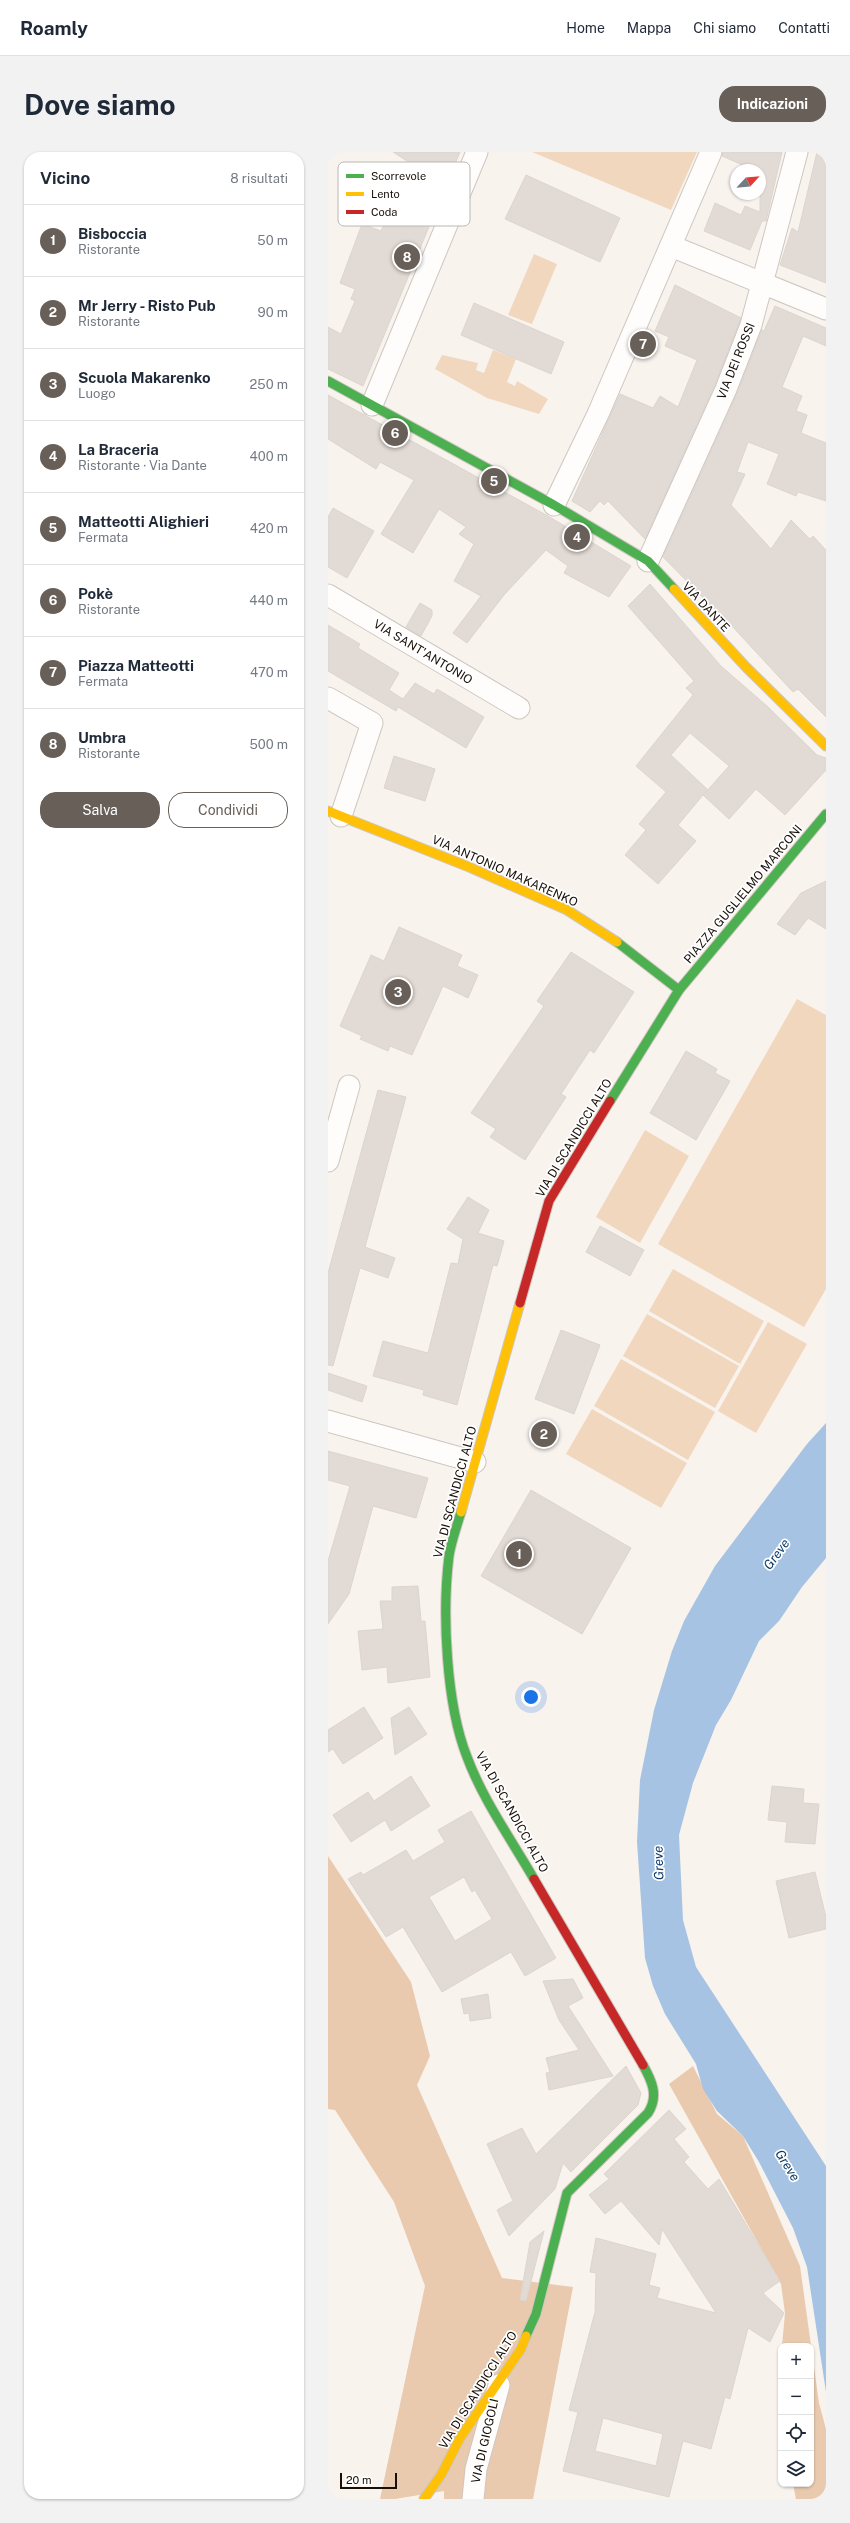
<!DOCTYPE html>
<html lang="it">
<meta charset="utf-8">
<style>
:root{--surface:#fff;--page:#f2f2f3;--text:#1f2937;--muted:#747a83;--line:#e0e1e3;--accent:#675f58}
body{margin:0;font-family:"Public Sans",sans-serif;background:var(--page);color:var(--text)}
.controls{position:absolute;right:12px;bottom:12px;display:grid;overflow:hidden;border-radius:8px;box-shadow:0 1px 3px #0004}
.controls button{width:36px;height:36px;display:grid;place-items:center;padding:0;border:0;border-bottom:1px solid var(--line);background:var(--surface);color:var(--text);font:20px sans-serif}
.compass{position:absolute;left:402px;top:12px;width:36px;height:36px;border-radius:50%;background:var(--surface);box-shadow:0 1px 3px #0004;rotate:64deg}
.scale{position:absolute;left:12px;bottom:10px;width:57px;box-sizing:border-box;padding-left:4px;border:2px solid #180f08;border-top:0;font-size:11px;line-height:14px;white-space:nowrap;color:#180f08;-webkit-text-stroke:3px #fff;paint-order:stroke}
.you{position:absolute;left:203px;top:1545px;width:14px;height:14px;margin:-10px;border:3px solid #fff;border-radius:50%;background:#1a73e8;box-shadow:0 0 0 6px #1a73e833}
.badge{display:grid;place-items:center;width:26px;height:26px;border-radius:50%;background:var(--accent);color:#fff;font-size:13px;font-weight:700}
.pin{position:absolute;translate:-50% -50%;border:2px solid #fff;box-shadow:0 1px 4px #0006}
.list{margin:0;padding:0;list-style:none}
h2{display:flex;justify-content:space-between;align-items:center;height:52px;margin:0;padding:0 16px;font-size:17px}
h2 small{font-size:13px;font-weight:400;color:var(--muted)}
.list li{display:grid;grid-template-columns:26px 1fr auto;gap:12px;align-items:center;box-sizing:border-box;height:72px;padding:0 16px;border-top:1px solid var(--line)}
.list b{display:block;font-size:15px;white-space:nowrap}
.list p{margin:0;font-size:13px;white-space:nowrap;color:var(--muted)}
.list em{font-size:13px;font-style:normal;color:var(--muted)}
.actions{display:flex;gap:8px;padding:12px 16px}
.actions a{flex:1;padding:9px 0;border:1px solid var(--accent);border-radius:16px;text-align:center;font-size:14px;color:var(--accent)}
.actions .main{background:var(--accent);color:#fff}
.icon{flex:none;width:22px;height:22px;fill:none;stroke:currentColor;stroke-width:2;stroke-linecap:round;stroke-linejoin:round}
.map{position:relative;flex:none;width:498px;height:2347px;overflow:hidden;border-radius:16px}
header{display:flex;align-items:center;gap:24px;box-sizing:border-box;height:56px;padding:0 20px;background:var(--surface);border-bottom:1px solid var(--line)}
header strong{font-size:19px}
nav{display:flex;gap:22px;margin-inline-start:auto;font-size:14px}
.intro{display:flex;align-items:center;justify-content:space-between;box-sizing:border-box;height:96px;padding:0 24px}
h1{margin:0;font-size:28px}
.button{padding:10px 18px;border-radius:16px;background:var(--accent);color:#fff;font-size:14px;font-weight:700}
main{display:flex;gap:24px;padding:0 24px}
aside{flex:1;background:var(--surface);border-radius:16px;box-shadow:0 1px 3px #0004}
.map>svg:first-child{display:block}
</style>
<header>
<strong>Roamly</strong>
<nav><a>Home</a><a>Mappa</a><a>Chi siamo</a><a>Contatti</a></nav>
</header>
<div class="intro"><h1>Dove siamo</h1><a class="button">Indicazioni</a></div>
<main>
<aside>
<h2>Vicino<small>8 risultati</small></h2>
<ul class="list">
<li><span class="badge">1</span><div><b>Bisboccia</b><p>Ristorante</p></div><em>50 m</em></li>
<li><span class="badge">2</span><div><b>Mr Jerry - Risto Pub</b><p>Ristorante</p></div><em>90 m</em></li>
<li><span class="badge">3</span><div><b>Scuola Makarenko</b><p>Luogo</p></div><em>250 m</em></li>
<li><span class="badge">4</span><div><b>La Braceria</b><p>Ristorante · Via Dante</p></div><em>400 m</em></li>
<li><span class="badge">5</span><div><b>Matteotti Alighieri</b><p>Fermata</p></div><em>420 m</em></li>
<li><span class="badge">6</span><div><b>Pokè</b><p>Ristorante</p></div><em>440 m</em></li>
<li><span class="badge">7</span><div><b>Piazza Matteotti</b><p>Fermata</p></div><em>470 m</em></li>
<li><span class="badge">8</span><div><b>Umbra</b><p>Ristorante</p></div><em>500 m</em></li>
</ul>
<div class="actions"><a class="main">Salva</a><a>Condividi</a></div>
</aside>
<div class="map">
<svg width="498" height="2347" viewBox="0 0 498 2347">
<rect width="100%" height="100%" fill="#f9f3ee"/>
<g fill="#f2d7bf">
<polygon points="204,0 369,0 343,58"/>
<polygon points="206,102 229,112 204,172 180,163"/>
<polygon points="165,198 188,207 179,230 187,234 189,229 220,247 211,262 159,246 107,217 114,203 150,211 148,218 156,221"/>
<polygon points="469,847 498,863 498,1137 476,1175 330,1092"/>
<polygon points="317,978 361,1004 312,1091 268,1065"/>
<polygon points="345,1117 436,1169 412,1212 321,1159"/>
<polygon points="319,1162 411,1214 387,1256 295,1204"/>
<polygon points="440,1170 479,1192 428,1281 390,1259"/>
<polygon points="293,1207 387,1260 360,1308 266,1254"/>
<polygon points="264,1257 359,1311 333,1356 238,1302"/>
</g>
<g fill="#e9caaf">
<polygon points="0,1704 83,1830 102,1904 89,1933 174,2126 245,2135 205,2347 116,2347 116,2339 67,2347 52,2347 97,2134 66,2050 7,1958 0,1957"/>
<polygon points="365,1914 389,1962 415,1984 472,2114 491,2251 498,2277 498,2347 468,2347 465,2332 483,2332 483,2194 454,2194 457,2161 453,2132 341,1932"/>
</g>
<polygon fill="#a6c3e4" points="498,1271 498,1406 474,1435 451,1469 431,1489 403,1548 388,1573 365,1631 351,1683 355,1768 368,1815 498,2014 498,2240 479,2115 465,2076 431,2010 415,1984 389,1959 375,1937 368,1912 337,1862 325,1834 317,1806 309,1690 312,1628 326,1558 344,1499 356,1469 387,1414 479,1292"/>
<g fill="#e2dad4" stroke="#dcd5cf" fill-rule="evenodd">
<polygon points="65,0 132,0 35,234 0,217 0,175 13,182 27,149 23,147 27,137 12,131 34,72 53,79 82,11"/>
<polygon points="395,0 454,0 438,69 434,69 422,98 376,79 387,51 413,63 417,54 432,60 432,18 426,18 394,4"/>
<polygon points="489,0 498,0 498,131 452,113 464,76 470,80"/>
<polygon points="198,23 292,66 272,110 177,67"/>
<polygon points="347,133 413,166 387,232 317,387 280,349 276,353 272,349 262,360 244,349 292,242 325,256 332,244 350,255 369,208 337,194 341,185 327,179"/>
<polygon points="146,151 236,190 223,222 133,183"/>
<polygon points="447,154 498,176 498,194 475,184 454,235 474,244 468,259 479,263 473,281 498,291 498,349 470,340 468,344 439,332 451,302 420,290 409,320 417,322 403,353 443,397 463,368 482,387 485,384 498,398 498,565 470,537 465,540 390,459 389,460 335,405 409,242 434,178 436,179"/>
<polygon points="0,243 220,364 303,414 281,445 236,421 240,414 218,398 176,443 139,491 125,481 153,444 126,429 146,392 131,382 138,375 111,357 85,401 53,382 86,328 52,310 48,317 0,287"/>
<polygon points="5,356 46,379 19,426 0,415 0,365"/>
<path d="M322,432L393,514L439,554L489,603L498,606V618L457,663L428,637L401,667L375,643L350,673L368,689L330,732L297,703L318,678L311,672L338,640L308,614L365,543L358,536L366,529L300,454ZM362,581L401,614L377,641L380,638L343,603Z"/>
<polygon points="92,451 104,458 104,464 93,484 78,475"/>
<polygon points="0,473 32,492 30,496 71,521 61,538 75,547 87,531 106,542 109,537 156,565 138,596 70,555 68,559 0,519"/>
<polygon points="66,604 107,617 97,649 56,636"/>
<polygon points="498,729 498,777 480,766 467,783 449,772 473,741"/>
<polygon points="71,775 134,803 129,814 150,823 140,846 115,834 84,903 62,894 60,899 32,887 34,884 12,874 43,803 56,809"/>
<polygon points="243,800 306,840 266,901 262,898 233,942 238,945 197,1008 162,985 168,977 143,961 216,854 209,849"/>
<polygon points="358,899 389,917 387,921 402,929 368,988 322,961"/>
<polygon points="50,938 78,945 37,1095 67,1106 60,1126 32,1116 5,1214 0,1213 0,1121"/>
<polygon points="140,1045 161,1058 150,1081 176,1089 169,1114 165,1113 129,1253 95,1243 96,1238 45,1224 55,1189 100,1201 123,1111 130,1112 135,1087 119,1077"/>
<polygon points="272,1074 316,1098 302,1124 258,1100"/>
<polygon points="233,1178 272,1193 246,1262 207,1247"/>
<polygon points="0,1221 39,1234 34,1250 0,1238"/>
<polygon points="0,1299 100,1326 88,1366 45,1354 21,1442 0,1472 0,1409 22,1334 0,1328"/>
<polygon points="203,1338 303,1396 254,1482 153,1424"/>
<polygon points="90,1434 93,1469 97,1469 102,1525 60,1531 59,1515 34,1518 30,1479 55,1477 52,1449 64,1449 64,1435"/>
<polygon points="36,1555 55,1586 15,1612 5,1597 0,1600 0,1578"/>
<polygon points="81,1555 99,1582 67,1603 63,1566"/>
<polygon points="83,1624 102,1654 63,1679 57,1668 23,1690 5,1663 40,1640 46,1649"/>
<polygon points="444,1634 476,1637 475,1651 491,1652 487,1692 457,1690 459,1670 440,1668"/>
<path d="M143,1659L228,1806L197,1824L183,1800L114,1840L75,1775L58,1785L20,1727L33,1720L35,1723L78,1698L85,1709L117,1690L110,1678ZM136,1725L144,1740L147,1738L164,1767L127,1789L101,1745Z"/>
<polygon points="487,1720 498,1765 498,1777 461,1786 448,1729"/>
<polygon points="245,1827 255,1846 240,1854 285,1924 221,1938 218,1921 222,1920 218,1906 251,1898 231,1868 215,1829"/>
<polygon points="160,1842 163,1866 142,1869 141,1861 136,1862 133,1847"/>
<polygon points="298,1914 313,1941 310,1953 243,2020 235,2011 227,2037 181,2084 169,2058 185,2049 159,1992 194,1976 208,2002"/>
<path d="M341,1958L358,1977L346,1987L361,2005L356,2010L380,2037L391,2027L452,2129L435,2141L456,2161L442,2190L420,2176L402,2247L397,2245L383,2297L355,2289L341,2345L235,2319L250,2260L241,2258L267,2160L268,2121L262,2120L268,2086L328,2102L321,2133L332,2136L329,2146L388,2161L334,2077L331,2093L293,2049L277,2062L261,2043L281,2027L276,2022ZM275,2266L335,2282L328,2314L267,2299Z"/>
<polygon points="216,2079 198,2149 192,2148 202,2090"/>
</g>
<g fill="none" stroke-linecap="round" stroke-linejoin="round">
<g stroke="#cec6c0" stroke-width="23">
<g id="street">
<polyline points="343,94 498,157"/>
<polyline points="44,253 149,0"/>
<polyline points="226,353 270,262 383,0"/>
<polyline points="320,409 398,237 423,173 469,0"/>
<polyline points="0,443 191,556"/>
<polyline points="0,546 44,571 13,664"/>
<polyline points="0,1009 21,934"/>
<polyline points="0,1269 147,1310"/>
<polyline points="145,2347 148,2317 171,2233"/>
</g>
</g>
<g stroke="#cec6c0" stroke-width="11">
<g id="fast">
<polyline points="0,229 226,353 320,409 346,437"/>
<polyline points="289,790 351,838"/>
<polyline points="282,949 351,838 498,662"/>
<path d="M133,1360C129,1374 123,1390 121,1404C114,1461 118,1552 139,1605C155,1648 183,1687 206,1727"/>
<path d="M198,2184L208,2162L239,2041L320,1961C331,1944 324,1929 315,1913"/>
</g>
</g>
<g stroke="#cec6c0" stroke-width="11">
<g id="slow">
<polyline points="346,437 418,515 498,594"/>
<polyline points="0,659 141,715 239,758 289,790"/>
<polyline points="133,1360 192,1151"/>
<polyline points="96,2347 113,2323 132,2286 193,2197 198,2184"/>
</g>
</g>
<g stroke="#cec6c0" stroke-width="11">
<g id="jam">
<polyline points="192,1151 221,1049 282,949"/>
<polyline points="206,1727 315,1913"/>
</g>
</g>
<use href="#street" stroke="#fefdfc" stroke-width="21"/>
<use href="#fast" stroke="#4caf50" stroke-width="9"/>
<use href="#slow" stroke="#ffc107" stroke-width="9"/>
<use href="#jam" stroke="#c62828" stroke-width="9"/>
</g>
<g text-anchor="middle" stroke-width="3.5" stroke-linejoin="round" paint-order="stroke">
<g font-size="12" fill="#180f08" stroke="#fff">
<text transform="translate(408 209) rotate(-68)" y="4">VIA DEI ROSSI</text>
<text transform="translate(378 455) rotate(47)" y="4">VIA DANTE</text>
<text transform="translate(95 500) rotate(31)" y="4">VIA SANT'ANTONIO</text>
<text transform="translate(177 719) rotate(24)" y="4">VIA ANTONIO MAKARENKO</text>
<text transform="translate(415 742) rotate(-50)" y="4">PIAZZA GUGLIELMO MARCONI</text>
<text transform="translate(246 986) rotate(-59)" y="4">VIA DI SCANDICCI ALTO</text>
<text transform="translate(127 1340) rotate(-75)" y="4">VIA DI SCANDICCI ALTO</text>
<text transform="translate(184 1660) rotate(61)" y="4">VIA DI SCANDICCI ALTO</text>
<text transform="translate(150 2238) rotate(-58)" y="4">VIA DI SCANDICCI ALTO</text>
<text transform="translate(157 2289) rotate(-77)" y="4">VIA DI GIOGOLI</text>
</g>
<g font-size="13" font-style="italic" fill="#0c3b68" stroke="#fff">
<text transform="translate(448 1402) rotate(-54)" y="5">Greve</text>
<text transform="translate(330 1711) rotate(-92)" y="5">Greve</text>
<text transform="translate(460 2013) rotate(58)" y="5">Greve</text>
</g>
</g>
<rect x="10" y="10" width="132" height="64" rx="6" fill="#fff" stroke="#bab7b5" stroke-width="1"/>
<rect x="18" y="22" width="18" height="4" fill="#4caf50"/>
<rect x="18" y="40" width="18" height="4" fill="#ffc107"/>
<rect x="18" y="58" width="18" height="4" fill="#c62828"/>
<g font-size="11" fill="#180f08">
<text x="43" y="28">Scorrevole</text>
<text x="43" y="46">Lento</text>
<text x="43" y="64">Coda</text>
</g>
</svg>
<div class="controls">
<button>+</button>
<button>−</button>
<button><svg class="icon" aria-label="locate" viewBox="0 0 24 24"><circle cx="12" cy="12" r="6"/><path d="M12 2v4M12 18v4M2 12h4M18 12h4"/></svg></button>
<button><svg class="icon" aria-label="layers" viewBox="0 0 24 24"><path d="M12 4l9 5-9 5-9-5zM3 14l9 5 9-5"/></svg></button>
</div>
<svg class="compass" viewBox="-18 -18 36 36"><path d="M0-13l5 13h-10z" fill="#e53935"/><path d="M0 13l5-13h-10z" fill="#747a83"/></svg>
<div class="scale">20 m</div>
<div class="you"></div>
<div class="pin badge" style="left:191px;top:1402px">1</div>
<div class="pin badge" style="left:216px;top:1282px">2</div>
<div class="pin badge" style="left:70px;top:840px">3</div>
<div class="pin badge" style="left:249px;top:385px">4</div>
<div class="pin badge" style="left:166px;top:329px">5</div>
<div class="pin badge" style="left:67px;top:281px">6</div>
<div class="pin badge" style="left:315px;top:192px">7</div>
<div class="pin badge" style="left:79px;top:105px">8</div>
</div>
</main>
